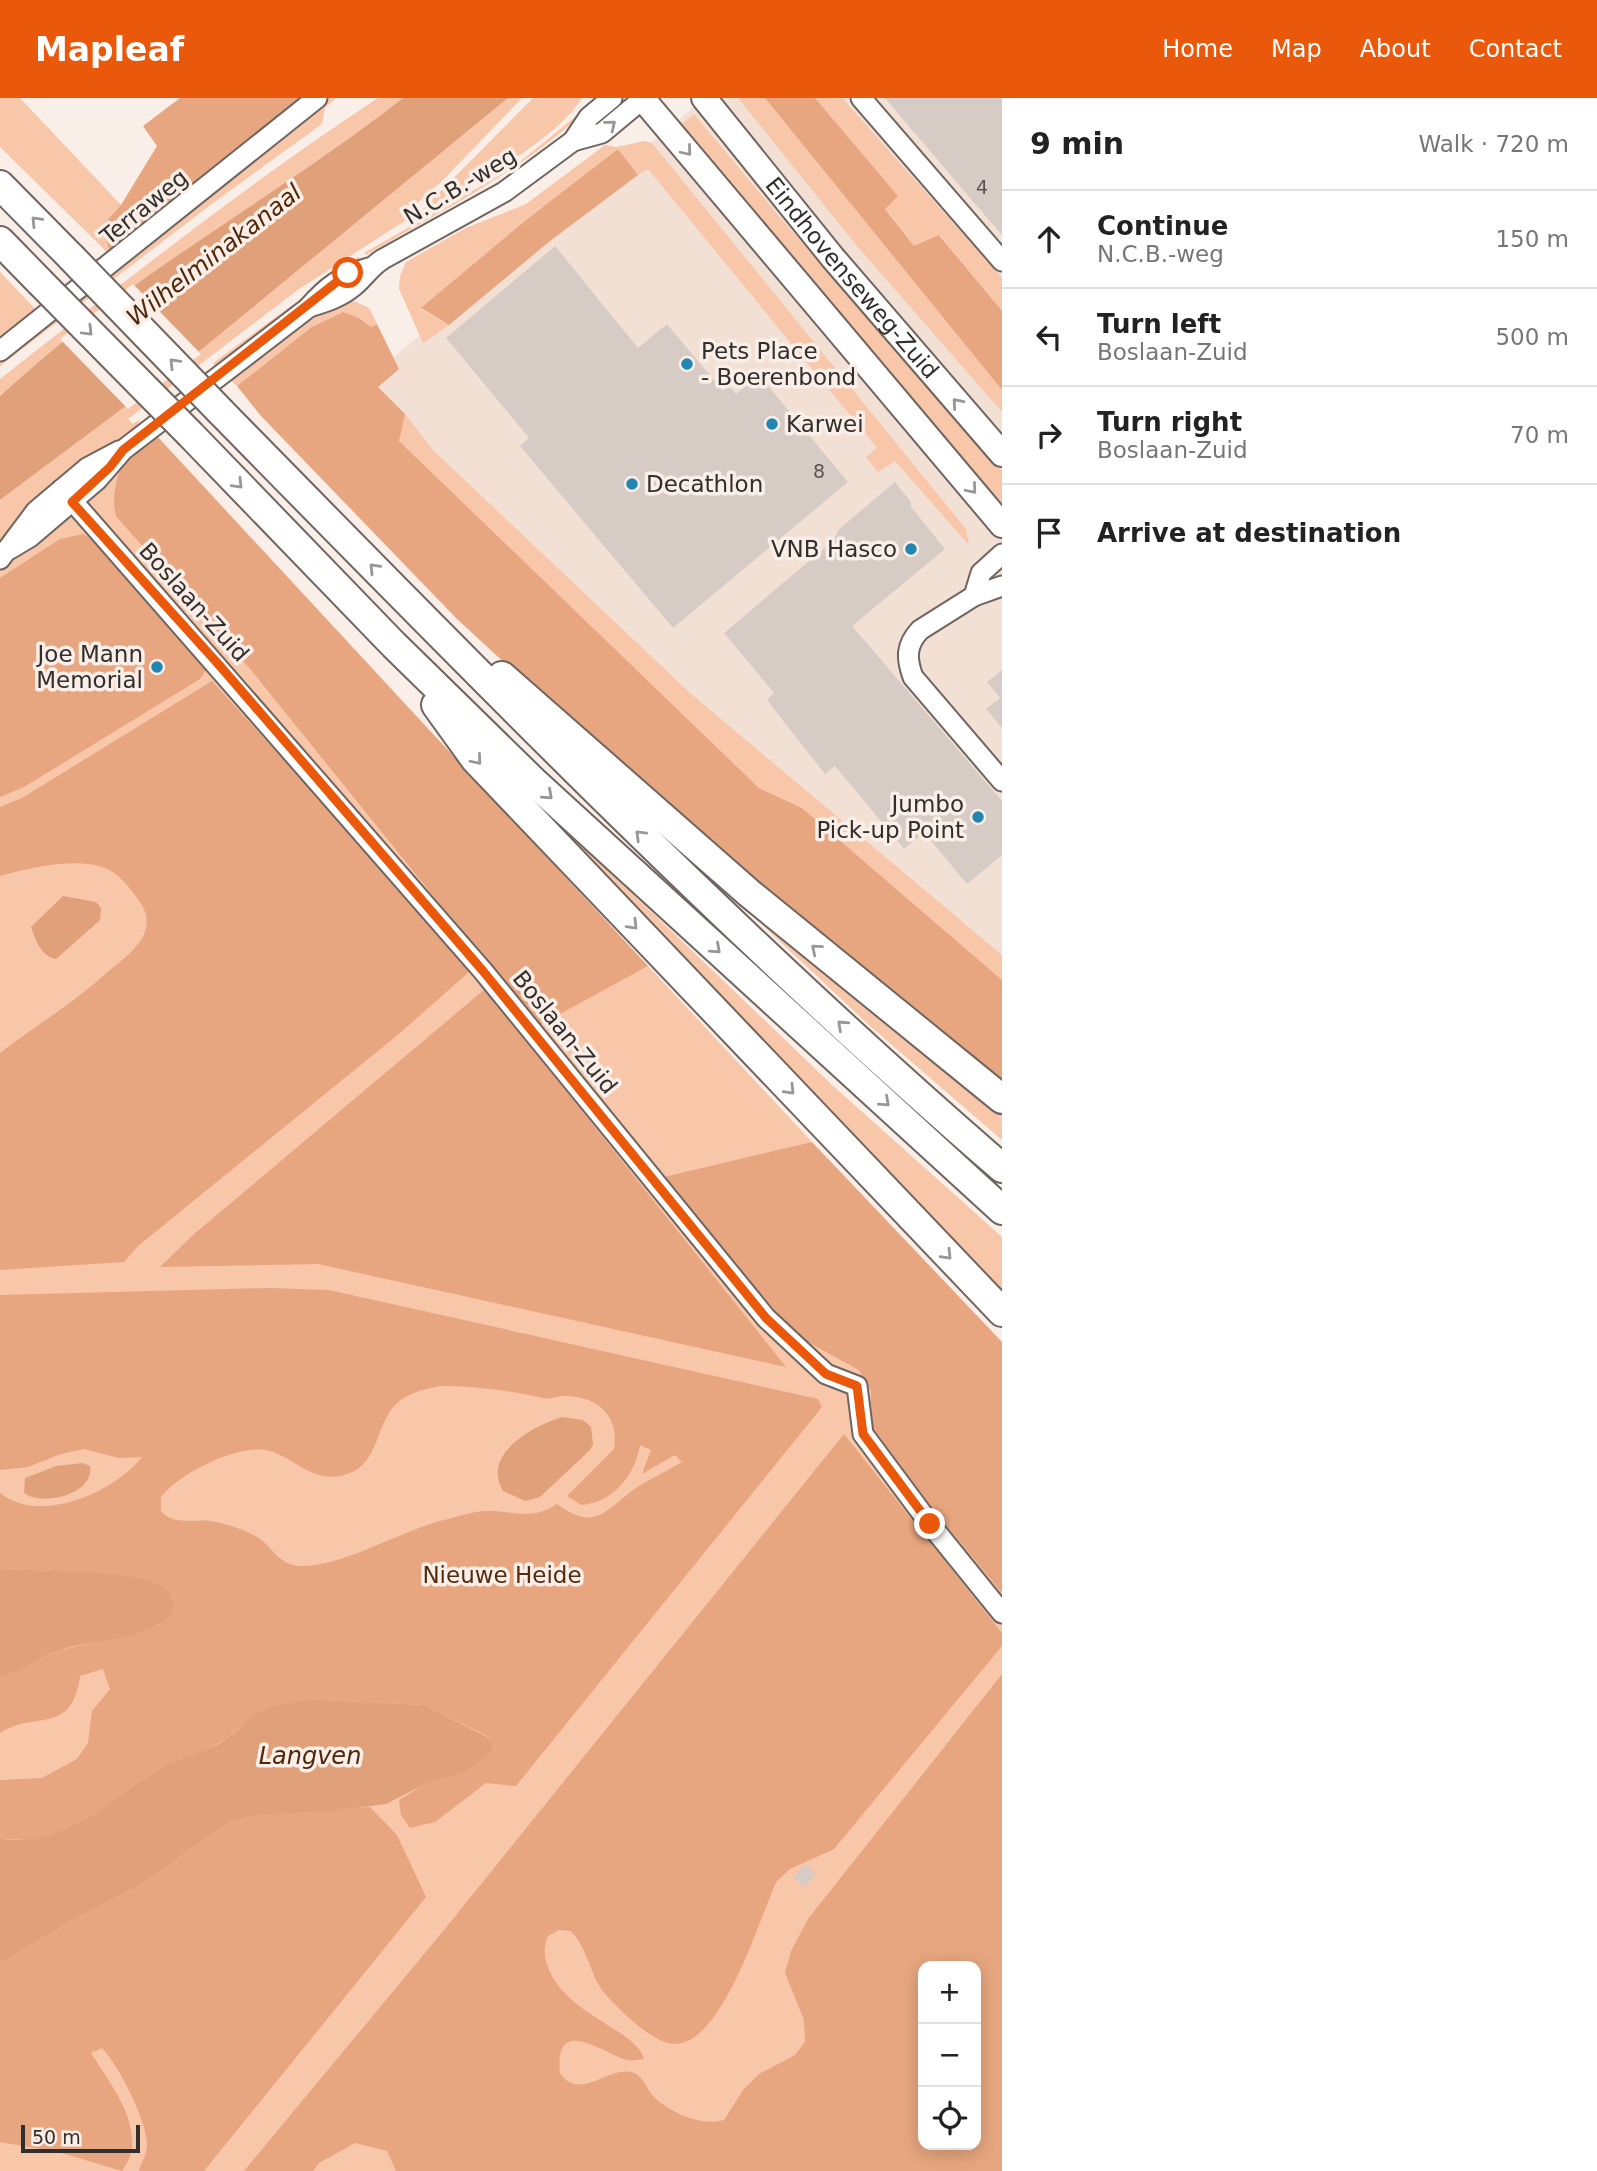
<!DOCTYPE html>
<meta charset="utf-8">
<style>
:root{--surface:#fff;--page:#f6f6f6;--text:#222;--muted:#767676;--line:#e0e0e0;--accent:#ea580c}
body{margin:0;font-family:"DejaVu Sans",sans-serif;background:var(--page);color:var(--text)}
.controls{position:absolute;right:21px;bottom:21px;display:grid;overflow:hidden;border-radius:14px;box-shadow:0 4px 18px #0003}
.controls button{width:63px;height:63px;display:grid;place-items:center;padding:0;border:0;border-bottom:2px solid var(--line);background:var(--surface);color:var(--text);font:35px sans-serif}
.scale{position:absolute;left:21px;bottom:18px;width:119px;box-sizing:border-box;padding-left:7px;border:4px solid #322e2c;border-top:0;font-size:19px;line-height:24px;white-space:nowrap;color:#322e2c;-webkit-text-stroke:5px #faeee8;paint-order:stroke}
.stop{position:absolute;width:21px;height:21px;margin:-16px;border:5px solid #ea580c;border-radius:50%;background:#fff}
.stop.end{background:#ea580c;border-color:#fff;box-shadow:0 2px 7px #0008}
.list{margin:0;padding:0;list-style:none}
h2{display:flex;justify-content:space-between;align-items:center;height:91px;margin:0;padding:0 28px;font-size:30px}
h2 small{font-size:23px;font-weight:400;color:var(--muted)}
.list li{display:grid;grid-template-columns:46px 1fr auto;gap:21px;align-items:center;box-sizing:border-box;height:98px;padding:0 28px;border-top:2px solid var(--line)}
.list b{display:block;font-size:26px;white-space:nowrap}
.list p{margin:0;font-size:23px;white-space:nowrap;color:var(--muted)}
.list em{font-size:23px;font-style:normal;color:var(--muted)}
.icon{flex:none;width:38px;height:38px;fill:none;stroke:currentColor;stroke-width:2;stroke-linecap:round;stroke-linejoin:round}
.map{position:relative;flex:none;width:1002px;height:2073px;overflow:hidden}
header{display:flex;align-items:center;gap:42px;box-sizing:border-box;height:98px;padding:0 35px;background:var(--accent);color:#fff}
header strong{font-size:33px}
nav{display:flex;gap:38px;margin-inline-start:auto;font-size:24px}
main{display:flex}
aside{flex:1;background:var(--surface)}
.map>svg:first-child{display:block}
</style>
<header>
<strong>Mapleaf</strong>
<nav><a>Home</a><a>Map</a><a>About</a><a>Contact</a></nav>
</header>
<main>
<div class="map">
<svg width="1002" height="2073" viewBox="0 0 1002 2073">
<rect width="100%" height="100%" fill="#faeee8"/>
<polygon fill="#f3e0d5" points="705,0 1002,0 1002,927 324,317"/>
<g fill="#f8c6a8" fill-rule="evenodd">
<polygon points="0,0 20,0 121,107 102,128 111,158 0,49"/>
<polygon points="328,0 336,0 325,10 322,26 213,105 0,268 0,263 167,134"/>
<path d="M378,0H403C326,60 243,112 162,168C105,207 51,252 0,298V281C124,184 247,86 378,0Z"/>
<path d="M508,0H522L442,83L412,110L406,122L299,191L128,321L133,326L140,321L137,330L638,873L648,868L812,1044L801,1047L1002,1254V2073H0V402L202,251ZM923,1868H976V2047H923Z"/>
<path d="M533,0H582C556,42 467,92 422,112Z"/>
<polygon points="738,0 765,0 1002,292 1002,314 857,148"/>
<polygon points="815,0 842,0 1002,180 1002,213 940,137 915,149 885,110 898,98"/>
<path d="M580,15L582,16C517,76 441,113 366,157L364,155L512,70Z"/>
<polygon points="694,16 778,117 1002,372 1002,405 876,264 676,31"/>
<polygon points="645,43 652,45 966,431 969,447 895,363 878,374 866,359 877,350 648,71 638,77 618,51 421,211 449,227 423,245 399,191 400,178 406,164 466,130 526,106 605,47 616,49"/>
<polygon points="358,159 360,161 216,269 213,265"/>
<polygon points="0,174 38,214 14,233 0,238"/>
<path d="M350,201L369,210L377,226L371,229L359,220L343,214L312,230L237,288L228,280C267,250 305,222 350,201Z"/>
<polygon points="405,316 434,353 690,595 1002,857 1002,882 802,710 759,690 398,342"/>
<polygon points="446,617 831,986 1002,1139 1002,1199"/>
<polygon points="591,666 1002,1010 1002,1042 870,928"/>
</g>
<g fill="#e7a67f" fill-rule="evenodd">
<polygon points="180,0 305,0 111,158 102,128 121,107 157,48 143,28"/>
<polygon points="765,0 815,0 898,98 885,111 914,148 939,137 1002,213 1002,292"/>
<polygon points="618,51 638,77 550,143 449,227 421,210 525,123"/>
<polygon points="343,214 359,220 371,229 377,226 399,271 378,289 405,316 399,343 759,690 802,710 1002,882 1002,984 656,704 457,521 261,318 237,288 312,229"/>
<path d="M155,336L648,868L538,928L251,572L116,418C111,400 116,374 128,359C135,350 146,343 155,336Z"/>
<polygon points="83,436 109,452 208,569 200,581 24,689 0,699 0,480 60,441"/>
<path d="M212,583L389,778L469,874L400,935L138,1148L124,1164L0,1172V955C37,927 76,903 110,872C121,863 133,854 141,842C149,828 149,816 139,803C130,790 120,776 105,770C75,759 30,770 0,778V709L22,700Z"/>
<polygon points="485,891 786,1269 318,1166 160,1169 193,1137"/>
<polygon points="812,1044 1002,1244 1002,1495 881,1348 870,1325 871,1293 859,1272 784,1231 660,1080"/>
<path d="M270,1190L329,1192L818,1301L822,1309L516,1688L486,1685L435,1724L410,1730L401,1717L399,1702L423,1687L465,1674L492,1645L487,1638L424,1607L320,1602L275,1608L253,1618L228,1640L133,1691L67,1733L30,1742L0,1741V1682L42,1680L77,1661L88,1645L92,1613L110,1591L103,1571L80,1578C72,1638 36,1612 0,1635V1579L60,1552L144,1533L160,1526L156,1485L81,1474L0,1471V1395C39,1427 114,1395 142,1359L119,1360L84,1351L61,1356L28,1369L0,1372V1197ZM440,1288C474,1288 509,1292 542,1300C549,1302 556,1298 563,1298C596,1297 620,1317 614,1351L567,1398L581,1407C613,1405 635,1377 640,1347L651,1352L642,1376L675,1357L682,1364C666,1374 649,1381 633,1392C603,1415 594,1433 557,1406C535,1421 518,1415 495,1413C479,1412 463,1417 448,1421C402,1431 345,1469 300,1468C278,1467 273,1449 257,1439C244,1431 226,1426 211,1423C194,1421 174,1428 161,1413V1399C179,1375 241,1344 270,1353C298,1362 312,1385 344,1377C379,1369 375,1327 396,1306C407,1295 425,1291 440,1288Z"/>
<path d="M844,1336L1002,1535V1548L834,1751L790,1771L777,1783C760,1816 719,1964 665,1944C645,1937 621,1913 607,1898C590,1880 589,1852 571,1833L559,1832L548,1838C543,1848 544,1859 548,1869C566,1918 635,1930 644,1961C639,1962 632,1963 627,1962C604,1956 554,1915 560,1975C581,2006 612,1963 636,1976C644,1981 647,1991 653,1998C669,2014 701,2029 724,2022L743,1992L759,1976L795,1957L805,1944L804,1922L785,1875L791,1853L808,1821L1002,1576V2073H396L387,2053L355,2045L319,2065L313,2073H244L444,1832ZM976,1868V2047H923V1868Z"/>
<path d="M370,1709L397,1737L426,1799L204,2073H139C141,2064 147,2057 147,2046C146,2021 119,1968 102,1950L91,1955C111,1987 151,2036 122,2073L58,2054L0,2044V1865L76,1820L140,1787L229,1724L254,1717Z"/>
</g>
<g fill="#e0a079">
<path d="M403,0H508L202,251L0,402V298C51,252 105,207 162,168C243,112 326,60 403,0Z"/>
<path d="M63,798L96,804L101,810L100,822L56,861C40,858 36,842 31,829Z"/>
<path d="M562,1319L583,1322L591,1329L593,1346L590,1352L540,1399L525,1403L503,1393C481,1356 533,1328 562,1319Z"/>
<path d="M83,1365L90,1368C95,1396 42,1409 24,1395L25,1380L56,1368Z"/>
<path d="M0,1471C31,1473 143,1472 163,1489C172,1497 172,1503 173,1514C151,1542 93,1541 60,1552C39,1559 21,1574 0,1579Z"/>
<path d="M320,1602L424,1607L487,1639L492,1645L491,1654L465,1674L423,1687L386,1706L333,1713L254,1717L229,1724L140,1787L76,1820L0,1865V1741C70,1750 110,1699 166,1668C185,1658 206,1654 225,1642C235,1636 243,1626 253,1618C272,1605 297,1603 320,1602Z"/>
</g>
<polygon fill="#faeee8" points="133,186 201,256 128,311 60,241"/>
<g fill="#d6cbc5">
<polygon points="885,0 1002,0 1002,137 983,115"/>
<polygon points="555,148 638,250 667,226 723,293 729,288 736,296 759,277 848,384 673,530 520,348 529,340 446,240"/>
<polygon points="895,384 911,404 911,409 945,451 852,528 1002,703 1002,757 967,786 924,734 904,751 835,668 825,676 767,602 774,595 724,535 834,442 838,432"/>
<polygon points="1002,572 1002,630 986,611 1000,600 987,584"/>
<polygon points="805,1766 816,1776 804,1789 793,1779"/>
</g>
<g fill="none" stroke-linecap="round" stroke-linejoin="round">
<g stroke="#6f6560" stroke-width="23">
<g id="minor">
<polyline points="861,0 1002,163"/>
<polyline points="573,43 602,35 644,0"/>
<path d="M309,209C326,204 341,199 354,188C365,179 371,168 383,161L504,94L573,43L589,19L612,0"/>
<polyline points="0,253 317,0"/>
<polyline points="62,391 483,873 766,1220 826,1276 857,1288 863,1336 930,1426 1002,1515"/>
<path d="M10,451L30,439L97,382L123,352L308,210C326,189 342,177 369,170"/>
<polyline points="0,461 36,413 87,370 119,353"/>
<path d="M1002,488L974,498L920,532C906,547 906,560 913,579L1002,683"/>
<polyline points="974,498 981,475 1002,456"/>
</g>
</g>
<g stroke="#6f6560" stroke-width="28">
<g id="major">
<polyline points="642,0 1002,427"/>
<path id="s1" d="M704,0L833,160L1002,356"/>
</g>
</g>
<g stroke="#6f6560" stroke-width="32">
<g id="highway">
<polyline points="0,87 71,159"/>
<polyline points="0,143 40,184"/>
<path d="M221,314C475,573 728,833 1002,1070"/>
<polyline points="191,337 394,547 533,683 1002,1112"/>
<polyline points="502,578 749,795 1002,1001"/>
<polyline points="436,607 475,661 1002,1214"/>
</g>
</g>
<use href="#minor" stroke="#fff" stroke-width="19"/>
<use href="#major" stroke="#fff" stroke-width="24"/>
<use href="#highway" stroke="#fff" stroke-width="28"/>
<g stroke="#6f6560" stroke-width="32" stroke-linecap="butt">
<g id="highway-bridge">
<polyline points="71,159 221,314"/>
<polyline points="40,184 191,337"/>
</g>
</g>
<use href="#highway-bridge" stroke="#fff" stroke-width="28"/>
</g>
<defs><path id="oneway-chevron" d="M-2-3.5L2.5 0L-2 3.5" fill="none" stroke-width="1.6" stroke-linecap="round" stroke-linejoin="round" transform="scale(1.75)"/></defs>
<g stroke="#989696">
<use href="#oneway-chevron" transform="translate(611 27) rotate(-39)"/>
<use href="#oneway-chevron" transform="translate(687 53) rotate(50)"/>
<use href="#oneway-chevron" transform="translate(36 123) rotate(-134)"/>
<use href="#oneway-chevron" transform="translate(88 233) rotate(45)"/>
<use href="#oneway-chevron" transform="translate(174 265) rotate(-134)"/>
<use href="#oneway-chevron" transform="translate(957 305) rotate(-131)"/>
<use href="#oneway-chevron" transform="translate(238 386) rotate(46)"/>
<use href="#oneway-chevron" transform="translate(972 391) rotate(50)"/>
<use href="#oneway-chevron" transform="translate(374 470) rotate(-134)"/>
<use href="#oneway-chevron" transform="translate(477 662) rotate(50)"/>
<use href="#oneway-chevron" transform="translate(548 697) rotate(42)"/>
<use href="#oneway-chevron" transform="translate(640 737) rotate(-136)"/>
<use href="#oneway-chevron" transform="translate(633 827) rotate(46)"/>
<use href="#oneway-chevron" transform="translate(716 851) rotate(42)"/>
<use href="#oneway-chevron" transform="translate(816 851) rotate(-140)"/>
<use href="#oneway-chevron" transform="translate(842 927) rotate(-137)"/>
<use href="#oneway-chevron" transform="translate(790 992) rotate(46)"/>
<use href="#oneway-chevron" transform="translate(885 1004) rotate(42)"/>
<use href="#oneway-chevron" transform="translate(947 1157) rotate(46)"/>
</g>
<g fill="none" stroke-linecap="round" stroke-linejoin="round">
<polyline stroke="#ea580c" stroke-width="9" points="348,175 123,352 110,369 72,404 220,568 483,873 766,1220 826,1276 857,1288 863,1336 930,1426"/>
</g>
<g fill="#2385b0" stroke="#faeee8" stroke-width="2.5">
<circle cx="687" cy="266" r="7"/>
<circle cx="772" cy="326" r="7"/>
<circle cx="632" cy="386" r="7"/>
<circle cx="911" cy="451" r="7"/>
<circle cx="157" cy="569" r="7"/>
<circle cx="978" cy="719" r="7"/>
</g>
<g text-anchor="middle" stroke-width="7" stroke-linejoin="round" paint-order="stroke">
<g font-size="19" fill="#5b5552">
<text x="982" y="96">4</text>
<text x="819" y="380">8</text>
</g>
<g font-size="23" fill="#322e2c" stroke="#faeee8">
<text transform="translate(460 88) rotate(-31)" y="8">N.C.B.-weg</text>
<text transform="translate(144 109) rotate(-39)" y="8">Terraweg</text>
<text dy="8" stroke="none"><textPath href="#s1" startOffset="233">Eindhovenseweg-Zuid</textPath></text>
<text transform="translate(194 504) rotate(48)" y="8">Boslaan-Zuid</text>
<text transform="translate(565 934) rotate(51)" y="8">Boslaan-Zuid</text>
</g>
<g font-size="23" fill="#322e2c" stroke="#faeee8" text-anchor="start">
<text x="701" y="261">Pets Place<tspan x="701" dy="26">- Boerenbond</tspan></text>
<text x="786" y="334">Karwei</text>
<text x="646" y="394">Decathlon</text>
<text x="897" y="459" text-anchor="end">VNB Hasco</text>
<text x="143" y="564" text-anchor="end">Joe Mann<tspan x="143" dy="26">Memorial</tspan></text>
<text x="964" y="714" text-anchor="end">Jumbo<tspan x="964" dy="26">Pick-up Point</tspan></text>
</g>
<g font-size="23" fill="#562c0f" stroke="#faeee8">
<text x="502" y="1485">Nieuwe Heide</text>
</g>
<g font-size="24" font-style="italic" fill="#502708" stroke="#faeee8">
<text transform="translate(214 157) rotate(-38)" y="8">Wilhelminakanaal</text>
<text x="310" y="1666">Langven</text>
</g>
</g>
</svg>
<div class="controls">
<button>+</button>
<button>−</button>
<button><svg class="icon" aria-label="locate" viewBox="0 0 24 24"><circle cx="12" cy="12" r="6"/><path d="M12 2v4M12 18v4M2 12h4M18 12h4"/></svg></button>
</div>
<div class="scale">50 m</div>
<div class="stop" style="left:348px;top:175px"></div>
<div class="stop end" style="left:930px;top:1426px"></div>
</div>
<aside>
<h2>9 min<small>Walk · 720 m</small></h2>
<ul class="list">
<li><svg class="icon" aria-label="ahead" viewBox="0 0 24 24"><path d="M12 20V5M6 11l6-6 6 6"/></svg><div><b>Continue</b><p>N.C.B.-weg</p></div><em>150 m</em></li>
<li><svg class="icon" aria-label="left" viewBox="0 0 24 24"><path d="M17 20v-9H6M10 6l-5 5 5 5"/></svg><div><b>Turn left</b><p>Boslaan-Zuid</p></div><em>500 m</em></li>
<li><svg class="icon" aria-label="right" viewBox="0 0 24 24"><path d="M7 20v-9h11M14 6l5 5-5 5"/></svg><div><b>Turn right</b><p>Boslaan-Zuid</p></div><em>70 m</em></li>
<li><svg class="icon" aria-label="arrive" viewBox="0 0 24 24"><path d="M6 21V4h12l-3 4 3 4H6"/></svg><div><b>Arrive at destination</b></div></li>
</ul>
</aside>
</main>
